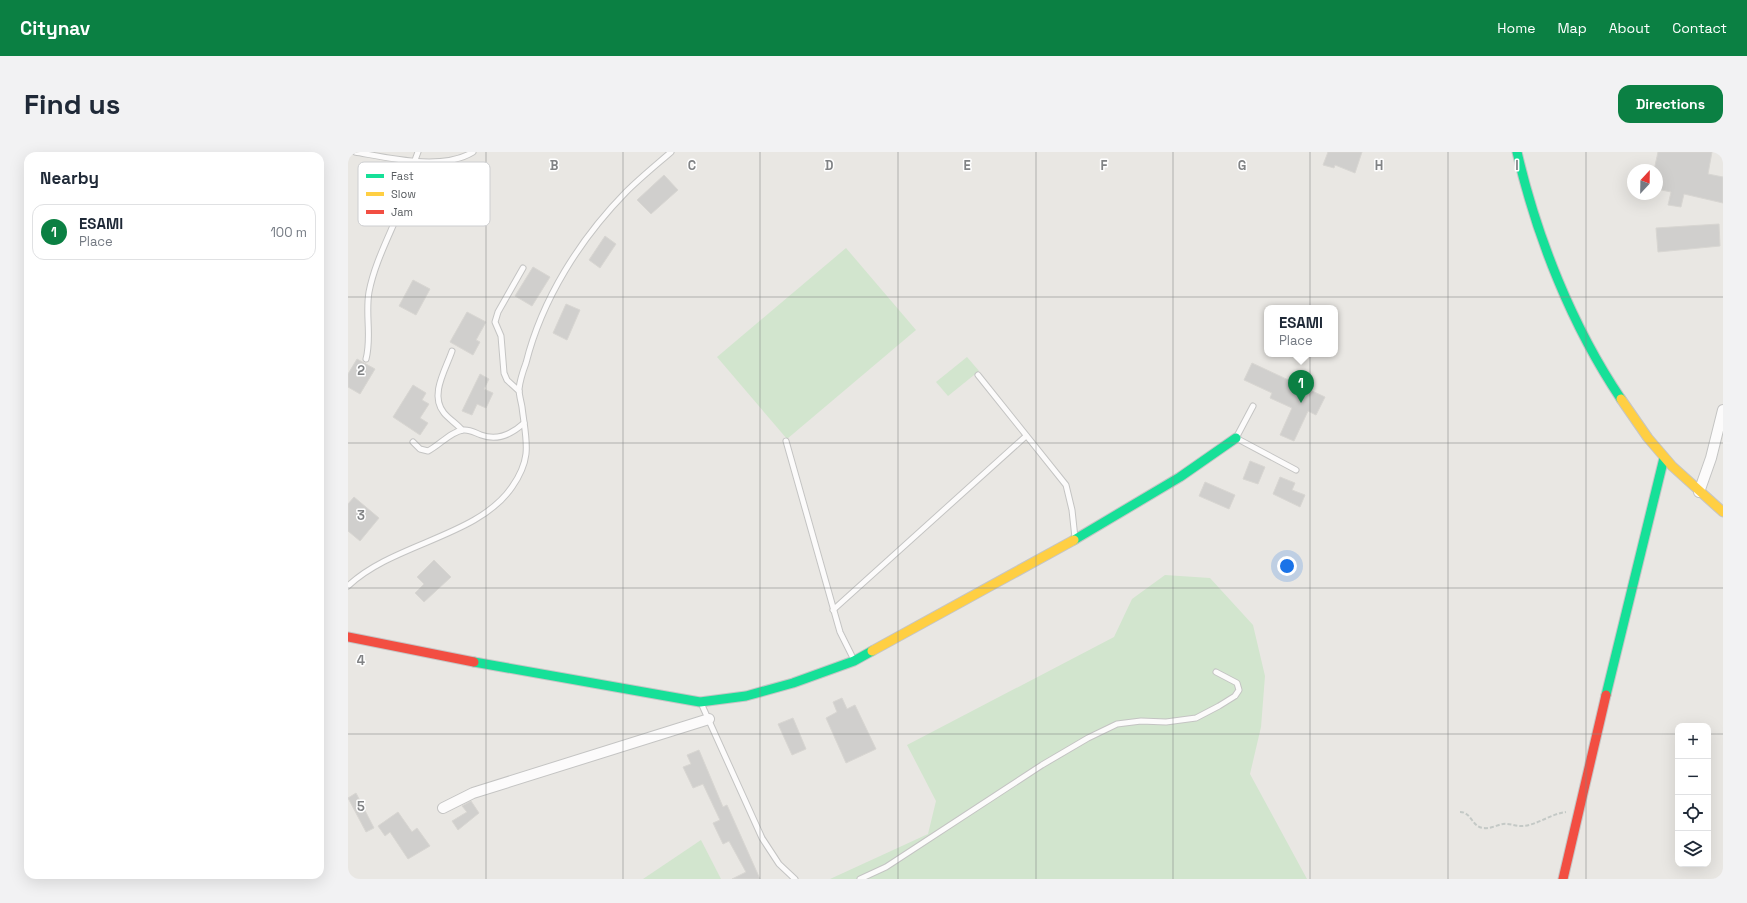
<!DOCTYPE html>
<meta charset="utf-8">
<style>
:root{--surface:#fff;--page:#f2f2f3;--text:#1f2937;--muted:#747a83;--line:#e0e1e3;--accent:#0b8043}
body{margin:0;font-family:"Space Grotesk",sans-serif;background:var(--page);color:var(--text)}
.controls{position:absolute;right:12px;bottom:12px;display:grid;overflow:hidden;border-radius:8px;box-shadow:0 4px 16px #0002}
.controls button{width:36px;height:36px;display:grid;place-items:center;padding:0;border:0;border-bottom:1px solid var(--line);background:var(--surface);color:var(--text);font:20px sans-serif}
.compass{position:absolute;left:1279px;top:12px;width:36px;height:36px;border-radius:50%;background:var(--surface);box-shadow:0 4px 16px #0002;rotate:22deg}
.you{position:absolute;left:939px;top:414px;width:14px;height:14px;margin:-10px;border:3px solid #fff;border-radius:50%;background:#1a73e8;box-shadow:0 0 0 6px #1a73e833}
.badge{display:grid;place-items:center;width:26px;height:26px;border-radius:50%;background:var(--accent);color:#fff;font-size:13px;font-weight:700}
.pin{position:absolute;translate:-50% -33px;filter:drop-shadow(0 1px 2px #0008)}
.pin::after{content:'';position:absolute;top:21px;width:14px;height:12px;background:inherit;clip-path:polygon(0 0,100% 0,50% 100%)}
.popup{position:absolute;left:916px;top:153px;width:74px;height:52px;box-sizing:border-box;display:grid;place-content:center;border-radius:8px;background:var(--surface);filter:drop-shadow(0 1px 3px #0005);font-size:13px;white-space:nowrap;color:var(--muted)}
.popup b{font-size:15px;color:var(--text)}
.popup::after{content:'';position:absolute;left:50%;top:100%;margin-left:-8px;border:8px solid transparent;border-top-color:var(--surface)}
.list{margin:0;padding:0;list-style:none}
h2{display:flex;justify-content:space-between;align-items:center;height:52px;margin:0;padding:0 16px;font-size:17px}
h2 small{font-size:13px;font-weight:400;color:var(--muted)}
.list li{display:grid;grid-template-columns:26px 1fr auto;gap:12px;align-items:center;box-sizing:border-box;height:56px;margin:0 8px 8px;padding:0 8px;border:1px solid var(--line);border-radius:12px}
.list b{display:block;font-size:15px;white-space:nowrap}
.list p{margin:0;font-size:13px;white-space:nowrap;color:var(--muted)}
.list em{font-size:13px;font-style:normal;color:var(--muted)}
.icon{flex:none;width:22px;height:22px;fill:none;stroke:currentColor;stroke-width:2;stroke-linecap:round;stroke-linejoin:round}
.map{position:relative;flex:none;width:1375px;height:727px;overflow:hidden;border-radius:12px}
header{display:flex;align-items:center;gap:24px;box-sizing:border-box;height:56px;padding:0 20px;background:var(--accent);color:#fff}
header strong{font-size:19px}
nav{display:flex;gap:22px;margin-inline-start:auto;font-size:14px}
.intro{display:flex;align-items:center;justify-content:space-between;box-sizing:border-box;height:96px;padding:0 24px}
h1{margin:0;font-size:28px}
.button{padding:10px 18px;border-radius:12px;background:var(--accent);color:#fff;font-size:14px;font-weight:700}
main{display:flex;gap:24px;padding:0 24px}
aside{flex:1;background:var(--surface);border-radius:12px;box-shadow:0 4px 16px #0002}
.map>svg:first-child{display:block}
</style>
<header>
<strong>Citynav</strong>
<nav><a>Home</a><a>Map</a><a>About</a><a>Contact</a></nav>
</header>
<div class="intro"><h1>Find us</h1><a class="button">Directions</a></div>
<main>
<aside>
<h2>Nearby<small></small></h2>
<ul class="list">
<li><span class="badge">1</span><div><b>ESAMI</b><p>Place</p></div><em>100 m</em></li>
</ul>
</aside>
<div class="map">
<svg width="1375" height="727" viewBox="0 0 1375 727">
<rect width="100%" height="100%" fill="#e9e7e3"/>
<g fill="#d2e5ce">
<polygon points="498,96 568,178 439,287 369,205"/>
<polygon points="619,205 631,219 600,244 588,230"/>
<polygon points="817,423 862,426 905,473 917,524 913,575 902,622 959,727 482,727 580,682 588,649 559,593 766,485 784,447"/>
<polygon points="353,688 373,727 295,727"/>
</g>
<g fill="#d0cfcd" stroke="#d8d6d2">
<polygon points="980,0 1014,0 1007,21 987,13 986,16 975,13"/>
<polygon points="1310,0 1364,0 1360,22 1375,25 1375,51 1336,42 1333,55 1320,53 1323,40 1309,37 1309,18 1306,18"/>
<polygon points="316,23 330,38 303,62 289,48"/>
<polygon points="1371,72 1372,94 1310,100 1308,76"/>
<polygon points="257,84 268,92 252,116 241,108"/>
<polygon points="185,115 202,125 184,154 167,144"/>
<polygon points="65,128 82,137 68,163 51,154"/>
<polygon points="218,152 232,158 219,188 205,181"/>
<polygon points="119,160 138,170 128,188 132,190 125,203 102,190"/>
<polygon points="9,207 27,217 12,242 0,235 0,222"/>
<polygon points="904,211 977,245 968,263 960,259 946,289 932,283 944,256 922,246 924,241 896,228"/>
<polygon points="132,222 141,227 136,237 145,241 138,256 129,252 124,263 114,259"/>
<polygon points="65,233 78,241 74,248 81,252 72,266 80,271 72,283 45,265"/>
<polygon points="902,309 917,315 910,332 895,327"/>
<polygon points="932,325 947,331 944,338 957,343 952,355 925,342"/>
<polygon points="857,330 887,343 881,357 851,344"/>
<polygon points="6,345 31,366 12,389 0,379 0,352"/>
<polygon points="86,408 103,425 76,450 67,441 76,432 69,425"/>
<polygon points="494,546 499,557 507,553 528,597 498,611 478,566 489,560 485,550"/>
<polygon points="445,566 458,597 444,603 430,572"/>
<polygon points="351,598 375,655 379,653 412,727 384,727 398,720 381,689 375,692 365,671 372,668 355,632 345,636 335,615 343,612 339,603"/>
<polygon points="8,641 26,676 18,680 0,646"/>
<polygon points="123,649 131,661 110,678 104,669 119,660 114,654"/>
<polygon points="50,660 64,680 69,676 82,694 60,707 42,680 37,684 30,674"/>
</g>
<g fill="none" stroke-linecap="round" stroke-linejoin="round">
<g stroke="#c4c4c3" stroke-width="7">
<g id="lane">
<path d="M7,0C41,6 94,19 125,0"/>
<path d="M104,199C98,217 81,243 96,261C101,267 109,272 114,278"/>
<path d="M18,207C24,185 17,163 21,140C27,109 43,81 54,52C61,35 63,17 70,0"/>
<polyline points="630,223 718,333 724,358 727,386"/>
<polyline points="171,239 159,228 156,221 153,184 147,170 150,160 175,116"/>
<polyline points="905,254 888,286 948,318"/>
<polyline points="438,289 492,480 506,508"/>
<path d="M65,290L72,297L80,299C92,293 102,280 115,278C122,277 127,281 133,283C149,289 164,282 176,271"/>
<path d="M0,434C45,391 130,385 164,335C185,305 178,289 174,255C173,249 171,243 171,237C172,228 175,219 178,211C194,147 232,87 278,40C292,26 308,13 323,0"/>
<polyline points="485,458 678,284"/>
<polyline points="353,551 414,686 431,712 447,727"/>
<polyline points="512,727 538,715 694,613 740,586 769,572 793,569 818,570 848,566 871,554 887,544 891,538 889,531 868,520"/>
</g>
</g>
<g stroke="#c4c4c3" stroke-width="12">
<g id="street">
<polyline points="1351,340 1363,306 1375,258"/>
<polyline points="95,656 125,641 361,567"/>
</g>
</g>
<g stroke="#c5c5c5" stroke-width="11">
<g id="fast">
<path d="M1169,0C1189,86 1224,174 1273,247"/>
<polyline points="726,388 832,325 888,286"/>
<polyline points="126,510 352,550 398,544 445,531 506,509 524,499"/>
<polyline points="1258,543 1316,306"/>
</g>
</g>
<g stroke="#c5c5c5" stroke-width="11">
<g id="slow">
<polyline points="1273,247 1300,286 1324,314 1375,360"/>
<polyline points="524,499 726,388"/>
</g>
</g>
<g stroke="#c5c5c5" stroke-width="11">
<g id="jam">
<polyline points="0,485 126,510"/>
<polyline points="1215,727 1258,543"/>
</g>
</g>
<path stroke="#c4c9c6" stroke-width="2" stroke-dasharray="4 2" stroke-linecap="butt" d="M1112,660C1124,660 1124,676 1136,676C1142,677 1149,673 1155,672C1161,671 1167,674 1173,674C1188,674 1202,662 1218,660"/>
<use href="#lane" stroke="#fcfbfb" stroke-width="5"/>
<use href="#street" stroke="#fcfbfb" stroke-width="10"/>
<use href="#fast" stroke="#16e098" stroke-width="9"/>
<use href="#slow" stroke="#ffcf43" stroke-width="9"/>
<use href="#jam" stroke="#f24e42" stroke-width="9"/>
</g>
<path fill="none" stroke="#818385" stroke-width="1" stroke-opacity="0.55" d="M138,0V727M275,0V727M412,0V727M550,0V727M688,0V727M825,0V727M962,0V727M1100,0V727M1238,0V727M0,145H1375M0,291H1375M0,436H1375M0,582H1330M1360,582H1375"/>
<rect x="10" y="10" width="132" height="64" rx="6" fill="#fff" stroke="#cdced0" stroke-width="1"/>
<rect x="18" y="22" width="18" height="4" fill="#16e098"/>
<rect x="18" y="40" width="18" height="4" fill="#ffcf43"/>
<rect x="18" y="58" width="18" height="4" fill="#f24e42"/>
<g font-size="11" fill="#595d61">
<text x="43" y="28">Fast</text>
<text x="43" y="46">Slow</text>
<text x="43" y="64">Jam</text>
</g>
<g font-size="13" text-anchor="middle" font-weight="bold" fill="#818385" stroke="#fff" stroke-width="3" stroke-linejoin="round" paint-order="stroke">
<text x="206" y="18">B</text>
<text x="344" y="18">C</text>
<text x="481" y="18">D</text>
<text x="619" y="18">E</text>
<text x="756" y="18">F</text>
<text x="894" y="18">G</text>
<text x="1031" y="18">H</text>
<text x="1169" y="18">I</text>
<text x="13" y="223">2</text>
<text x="13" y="368">3</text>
<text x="13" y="513">4</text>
<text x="13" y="659">5</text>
</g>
</svg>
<div class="controls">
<button>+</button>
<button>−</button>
<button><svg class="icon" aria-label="locate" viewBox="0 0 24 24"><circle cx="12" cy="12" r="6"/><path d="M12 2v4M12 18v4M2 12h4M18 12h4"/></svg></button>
<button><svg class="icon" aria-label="layers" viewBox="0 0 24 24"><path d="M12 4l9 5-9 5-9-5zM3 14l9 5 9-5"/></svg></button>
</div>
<svg class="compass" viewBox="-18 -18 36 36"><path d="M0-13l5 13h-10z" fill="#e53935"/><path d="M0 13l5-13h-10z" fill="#747a83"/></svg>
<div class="you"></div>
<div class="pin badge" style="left:953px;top:251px">1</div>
<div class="popup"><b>ESAMI</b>Place</div>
</div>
</main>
